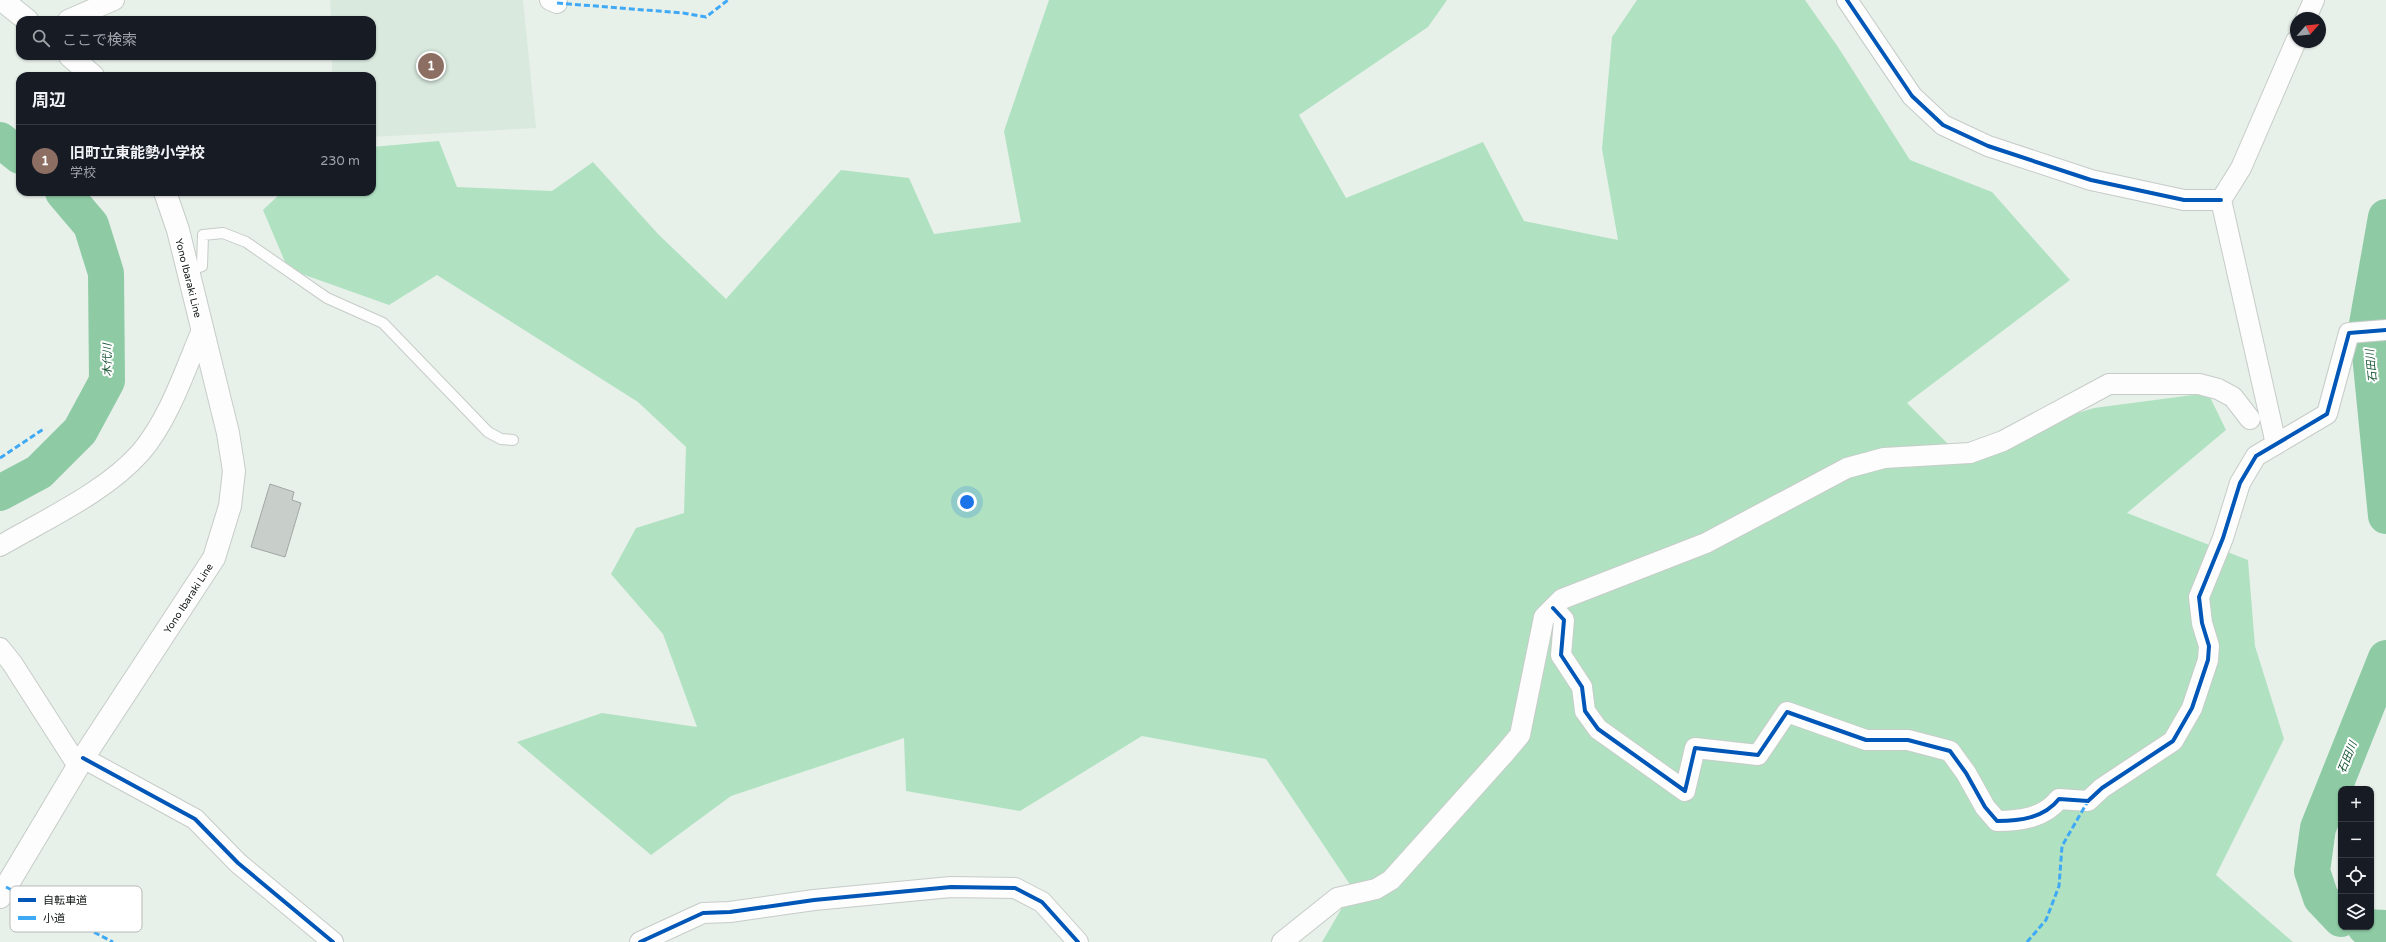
<!DOCTYPE html>
<html lang="ja">
<meta charset="utf-8">
<style>
:root{--surface:#171b24;--page:#20242c;--text:#f1f3f6;--muted:#9ea1a6;--line:#363941;--accent:#aeb2b1}
body{margin:0;font-family:"Varela Round","Noto Sans JP",sans-serif;background:var(--page);color:var(--text)}
.controls{position:absolute;right:12px;bottom:12px;display:grid;overflow:hidden;border-radius:8px;box-shadow:0 1px 3px #0004}
.controls button{width:36px;height:36px;display:grid;place-items:center;padding:0;border:0;border-bottom:1px solid var(--line);background:var(--surface);color:var(--text);font:20px sans-serif}
.compass{position:absolute;left:2290px;top:12px;width:36px;height:36px;border-radius:50%;background:var(--surface);box-shadow:0 1px 3px #0004;rotate:63deg}
.you{position:absolute;left:967px;top:502px;width:14px;height:14px;margin:-10px;border:3px solid #fff;border-radius:50%;background:#1a73e8;box-shadow:0 0 0 6px #1a73e833}
.badge{display:grid;place-items:center;width:26px;height:26px;border-radius:50%;background:var(--accent);color:#fff;font-size:13px;font-weight:700}
.pin{position:absolute;translate:-50% -50%;border:2px solid #fff;box-shadow:0 1px 4px #0006}
.list{margin:0;padding:0;list-style:none}
h2{display:flex;justify-content:space-between;align-items:center;height:52px;margin:0;padding:0 16px;font-size:17px}
h2 small{font-size:13px;font-weight:400;color:var(--muted)}
.list li{display:grid;grid-template-columns:26px 1fr auto;gap:12px;align-items:center;box-sizing:border-box;height:72px;padding:0 16px;border-top:1px solid var(--line)}
.list b{display:block;font-size:15px;white-space:nowrap}
.list p{margin:0;font-size:13px;white-space:nowrap;color:var(--muted)}
.list em{font-size:13px;font-style:normal;color:var(--muted)}
.icon{flex:none;width:22px;height:22px;fill:none;stroke:currentColor;stroke-width:2;stroke-linecap:round;stroke-linejoin:round}
.map{position:relative;flex:none;width:2386px;height:942px;overflow:hidden}
.search{position:absolute;background:var(--surface);box-shadow:0 1px 3px #0004;left:16px;top:16px;width:360px;height:44px;display:flex;align-items:center;gap:10px;box-sizing:border-box;padding:0 14px;border-radius:12px;color:var(--muted);font-size:15px}
.panel{position:absolute;background:var(--surface);box-shadow:0 1px 3px #0004;left:16px;top:72px;width:360px;height:124px;border-radius:12px}
.map>svg:first-child{display:block}
</style>
<div class="map">
<svg width="2386" height="942" viewBox="0 0 2386 942">
<rect width="100%" height="100%" fill="#e8f0ea"/>
<polygon fill="#d9e9de" points="330,0 523,0 536,128 372,137 372,76 332,76 332,56 372,56 372,20 331,20"/>
<polygon fill="#b0e2c2" points="1049,0 1447,0 1428,27 1299,115 1346,198 1483,142 1524,221 1618,240 1602,149 1612,37 1637,0 1805,0 1838,47 1910,160 1992,192 2070,280 1907,403 1956,452 2094,408 2208,393 2226,430 2127,513 2248,560 2255,646 2284,739 2216,875 2293,942 1322,942 1353,889 1266,759 1142,736 1020,811 906,791 904,738 731,796 651,855 517,742 602,713 697,727 663,634 611,574 636,528 684,513 686,447 638,402 437,275 389,305 288,269 263,210 282,192 372,192 372,147 439,141 457,187 552,191 593,162 658,234 726,299 841,170 909,178 934,234 1021,222 1004,131"/>
<g fill="none" stroke-linecap="round" stroke-linejoin="round">
<g stroke="#8ecba5" stroke-width="36">
<polyline points="0,140 20,156"/>
<polyline points="2386,217 2367,324 2386,516"/>
<polyline points="0,493 39,472 80,431 107,381 106,273 91,225 63,192"/>
<polyline points="2341,919 2321,898 2312,871 2318,828 2386,658"/>
<polyline points="2365,927 2386,928"/>
</g>
</g>
<polygon fill="#c8cec9" stroke="#a2a7a3" points="270,484 294,492 292,500 301,503 285,557 251,547"/>
<g fill="none" stroke-linecap="round" stroke-linejoin="round">
<g stroke="#c6ccc8" stroke-width="12">
<polyline id="lane" points="188,271 202,266 203,235 223,233 246,242 327,298 383,323 488,432 501,439 513,440"/>
</g>
<g stroke="#c6ccc8" stroke-width="22">
<g id="street">
<polyline points="550,0 557,3"/>
<polyline points="1847,0 1912,96 1943,125 1988,146 2091,180 2184,200 2221,200"/>
<polyline points="2306,18 2314,0"/>
<polyline points="68,20 114,0"/>
<polyline points="2276,444 2221,200 2241,168 2296,41"/>
<path d="M0,546C46,519 106,492 141,452C169,419 185,370 202,330"/>
<path d="M1553,608L1564,620L1561,655L1582,687L1585,711L1598,729L1685,791L1695,748L1758,755L1787,712L1866,740H1908L1950,751L1966,773L1985,807L1997,821C2020,821 2044,818 2059,799L2088,801L2102,788L2173,741L2192,708L2208,660L2209,646L2202,623L2199,597L2223,538L2240,483L2256,456L2327,414L2349,333L2386,330"/>
<polyline points="0,648 12,663 78,766"/>
<polyline points="83,758 195,819 238,863 333,942"/>
<polyline points="640,942 703,913 730,912 814,900 951,887 1015,888 1042,902 1078,942"/>
<polyline points="1282,942 1337,898 1376,889 1391,880 1504,754 1520,735 1544,617 1562,599 1706,543 1847,468 1884,458 1970,453 2003,441 2109,384 2199,384 2218,389 2233,397 2250,419"/>
</g>
</g>
<g stroke="#c6ccc8" stroke-width="24">
<g id="secondary">
<polyline points="2,0 27,20"/>
<polyline points="70,56 93,76"/>
<polyline points="0,897 83,758 214,558 230,506 234,471 228,433 178,230 165,192"/>
</g>
</g>
<use href="#lane" stroke="#fcfdfc" stroke-width="10"/>
<use href="#street" stroke="#fcfdfc" stroke-width="20"/>
<use href="#secondary" stroke="#fcfdfc" stroke-width="22"/>
<g stroke="#3fa9f5" stroke-width="3" stroke-dasharray="6 3" stroke-linecap="butt">
<polyline points="557,3 683,13 706,17 728,0"/>
<polyline points="0,458 45,428"/>
<polyline points="6,887 113,942"/>
<polyline points="2027,942 2046,920 2059,886 2062,846 2088,801"/>
</g>
<g stroke="#fff" stroke-width="6">
<g id="cycleway">
<polyline points="1847,0 1912,96 1943,125 1988,146 2091,180 2184,200 2221,200"/>
<path d="M1553,608L1564,620L1561,655L1582,687L1585,711L1598,729L1685,791L1695,748L1758,755L1787,712L1866,740H1908L1950,751L1966,773L1985,807L1997,821C2020,821 2044,818 2059,799L2088,801L2102,788L2173,741L2192,708L2208,660L2209,646L2202,623L2199,597L2223,538L2240,483L2256,456L2327,414L2349,333L2386,330"/>
<polyline points="83,758 195,819 238,863 333,942"/>
<polyline points="640,942 703,913 730,912 814,900 951,887 1015,888 1042,902 1078,942"/>
</g>
</g>
<use href="#cycleway" stroke="#0057b8" stroke-width="4"/>
</g>
<g text-anchor="middle" stroke-width="4" stroke-linejoin="round" paint-order="stroke">
<g font-size="10" fill="#0f1511" stroke="#fff">
<text transform="translate(189 278) rotate(76)" y="4">Yono Ibaraki Line</text>
<text transform="translate(188 598) rotate(-57)" y="4">Yono Ibaraki Line</text>
</g>
<g font-size="11" font-style="italic" fill="#135230" stroke="#fff">
<text transform="translate(107 360) rotate(-90)" y="4">木代川</text>
<text transform="translate(2371 366) rotate(-96)" y="4">石田川</text>
<text transform="translate(2347 757) rotate(-68)" y="4">石田川</text>
</g>
</g>
<rect x="10" y="886" width="132" height="46" rx="6" fill="#fff" stroke="#b7b9b8" stroke-width="1"/>
<rect x="18" y="898" width="18" height="4" fill="#0057b8"/>
<rect x="18" y="916" width="18" height="4" fill="#3fa9f5"/>
<g font-size="11" fill="#0f1511">
<text x="43" y="904">自転車道</text>
<text x="43" y="922">小道</text>
</g>
</svg>
<div class="controls">
<button>+</button>
<button>−</button>
<button><svg class="icon" aria-label="locate" viewBox="0 0 24 24"><circle cx="12" cy="12" r="6"/><path d="M12 2v4M12 18v4M2 12h4M18 12h4"/></svg></button>
<button><svg class="icon" aria-label="layers" viewBox="0 0 24 24"><path d="M12 4l9 5-9 5-9-5zM3 14l9 5 9-5"/></svg></button>
</div>
<svg class="compass" viewBox="-18 -18 36 36"><path d="M0-13l5 13h-10z" fill="#e53935"/><path d="M0 13l5-13h-10z" fill="#9ea1a6"/></svg>
<div class="you"></div>
<div class="pin badge" style="left:431px;top:66px;background:#8d6e63">1</div>
<div class="search"><svg class="icon" aria-label="search" viewBox="0 0 24 24"><circle cx="10" cy="10" r="6"/><path d="M15 15l6 6"/></svg>ここで検索</div>
<section class="panel">
<h2>周辺<small></small></h2>
<ul class="list">
<li><span class="badge" style="background:#8d6e63">1</span><div><b>旧町立東能勢小学校</b><p>学校</p></div><em>230 m</em></li>
</ul>
</section>
</div>
